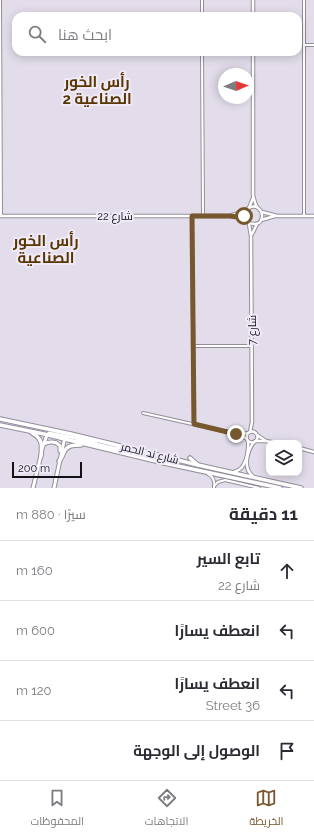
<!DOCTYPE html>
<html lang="ar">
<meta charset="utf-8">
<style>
:root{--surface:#fff;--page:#f7f7f7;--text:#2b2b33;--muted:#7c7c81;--line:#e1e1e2;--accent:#77572d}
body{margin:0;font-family:Raleway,Cairo,sans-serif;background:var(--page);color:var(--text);direction:rtl}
.controls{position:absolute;right:12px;bottom:12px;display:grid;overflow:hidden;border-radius:8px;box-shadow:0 2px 10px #0003}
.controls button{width:36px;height:36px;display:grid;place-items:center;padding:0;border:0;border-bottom:1px solid var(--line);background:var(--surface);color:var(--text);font:20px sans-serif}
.compass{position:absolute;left:218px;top:68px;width:36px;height:36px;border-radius:50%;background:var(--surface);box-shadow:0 2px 10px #0003;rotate:88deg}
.scale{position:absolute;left:12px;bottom:10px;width:70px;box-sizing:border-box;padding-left:4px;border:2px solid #131116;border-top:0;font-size:11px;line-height:14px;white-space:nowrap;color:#131116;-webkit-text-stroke:3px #f0eaf8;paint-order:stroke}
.stop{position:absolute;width:12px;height:12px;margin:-9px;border:3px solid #77572d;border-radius:50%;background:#fff}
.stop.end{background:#77572d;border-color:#fff;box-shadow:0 1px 4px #0008}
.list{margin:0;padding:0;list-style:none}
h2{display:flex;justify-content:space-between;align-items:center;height:52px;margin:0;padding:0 16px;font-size:17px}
h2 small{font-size:13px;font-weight:400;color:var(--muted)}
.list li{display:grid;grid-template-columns:26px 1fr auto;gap:12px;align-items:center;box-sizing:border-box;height:60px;padding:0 16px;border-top:1px solid var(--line)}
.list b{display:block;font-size:15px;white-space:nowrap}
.list p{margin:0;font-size:13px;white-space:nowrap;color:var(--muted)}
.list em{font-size:13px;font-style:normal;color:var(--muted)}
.icon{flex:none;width:22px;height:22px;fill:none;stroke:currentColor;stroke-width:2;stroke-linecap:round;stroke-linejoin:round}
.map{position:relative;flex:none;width:314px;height:488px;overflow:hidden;direction:ltr}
.search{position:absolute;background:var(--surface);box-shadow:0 2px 10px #0003;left:12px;right:12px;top:12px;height:44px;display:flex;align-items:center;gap:10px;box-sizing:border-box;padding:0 14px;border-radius:12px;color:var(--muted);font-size:15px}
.sheet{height:292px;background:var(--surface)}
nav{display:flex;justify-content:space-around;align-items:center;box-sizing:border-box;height:56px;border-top:1px solid var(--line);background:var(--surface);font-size:11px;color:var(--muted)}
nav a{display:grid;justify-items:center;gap:2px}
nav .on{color:var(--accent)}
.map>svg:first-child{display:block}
</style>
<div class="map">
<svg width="314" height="488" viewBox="0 0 314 488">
<rect width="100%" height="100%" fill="#e3ddeb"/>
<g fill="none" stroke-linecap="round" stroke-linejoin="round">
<g stroke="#948e9b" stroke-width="4">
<g id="minor">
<polyline points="0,0 1,216"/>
<polyline points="202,0 202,16"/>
<polyline points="304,0 304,216"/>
<polyline points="304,45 314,45"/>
<polyline points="202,52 203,215"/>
<polyline points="192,216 194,424"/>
<polyline points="194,346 251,346"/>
<polyline points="143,413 237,434 247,439"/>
<polyline points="240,434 248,433"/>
<path d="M208,474C214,477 215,482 214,488"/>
<polyline points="214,486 218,482 225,480 259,488"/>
</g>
</g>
<g stroke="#948e9b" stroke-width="4.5">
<g id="tertiary">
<polyline points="253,0 253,16"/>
<path d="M253,52V195C254,199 255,204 257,207C260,210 262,211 262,215C263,226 250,227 245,218C244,210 249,205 257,207"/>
<polyline points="249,208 253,198"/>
<polyline points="262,212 277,216 314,216"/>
<polyline points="232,215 246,211"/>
<polyline points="0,216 235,216 245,218"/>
<polyline points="261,220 275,216"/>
<polyline points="249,224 251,236 252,422 250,432"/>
<polyline points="252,234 257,224"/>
<circle cx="252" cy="437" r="5.5"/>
<polyline points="257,435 266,441"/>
<polyline points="255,441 266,441 276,443"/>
<polyline points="299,448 314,452"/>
<path d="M234,472C237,471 240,470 242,467C247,461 249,448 248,441"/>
<path d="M254,477C242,469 247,451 254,442"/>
</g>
</g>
<g stroke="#948e9b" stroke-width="5">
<g id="secondary">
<path d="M44,444C49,441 56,441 60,446V451"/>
<polyline points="42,449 47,435 49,433 96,442"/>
<polyline points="33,488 41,455"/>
<polyline points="54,488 65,437"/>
</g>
</g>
<g stroke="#948e9b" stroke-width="5.5">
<g id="primary">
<polyline points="0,419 71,434 198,465 301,488"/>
<polyline points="0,425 44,434 164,463 280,488"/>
<path d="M32,433C43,439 42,445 41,456"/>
<polyline points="77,440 117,449 125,448"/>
<polyline points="190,458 198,465"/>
<path d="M59,461C62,458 62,456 64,452C67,445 74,445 81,445"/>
</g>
</g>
<use href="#minor" stroke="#fff" stroke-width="2"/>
<use href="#tertiary" stroke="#fff" stroke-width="2.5"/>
<use href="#secondary" stroke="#fff" stroke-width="3"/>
<use href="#primary" stroke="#fff" stroke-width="3.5"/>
</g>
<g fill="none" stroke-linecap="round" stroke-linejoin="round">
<polyline stroke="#77572d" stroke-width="5" points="236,434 194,424 192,216 230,216 245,218 244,216"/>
</g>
<g text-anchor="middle" stroke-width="4" stroke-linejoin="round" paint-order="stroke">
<g font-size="11" fill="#131116" stroke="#f0eaf8">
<text x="115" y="220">شارع 22</text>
<text transform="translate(252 330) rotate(-90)" y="4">شارع 7</text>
<text transform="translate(150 453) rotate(14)" y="4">شارع ند الحمر</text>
</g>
<g font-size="15" font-weight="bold" fill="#583600" stroke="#f0eaf8">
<text x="97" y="87">رأس الخور<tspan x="97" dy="17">الصناعية 2</tspan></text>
<text x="46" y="246">رأس الخور<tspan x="46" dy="17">الصناعية</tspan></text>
</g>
</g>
</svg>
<div class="controls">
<button><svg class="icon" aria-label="layers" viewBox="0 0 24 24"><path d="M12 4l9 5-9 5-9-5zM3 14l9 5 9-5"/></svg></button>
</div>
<svg class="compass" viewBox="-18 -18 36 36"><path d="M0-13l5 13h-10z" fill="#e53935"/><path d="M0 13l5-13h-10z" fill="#7c7c81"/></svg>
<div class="scale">200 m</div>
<div class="stop" style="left:244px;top:216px"></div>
<div class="stop end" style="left:236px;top:434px"></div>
<div class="search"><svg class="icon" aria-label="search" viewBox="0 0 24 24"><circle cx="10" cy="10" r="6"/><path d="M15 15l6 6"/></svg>ابحث هنا</div>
</div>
<section class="sheet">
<h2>11 دقيقة<small>سيرًا · 880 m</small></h2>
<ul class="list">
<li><svg class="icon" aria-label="ahead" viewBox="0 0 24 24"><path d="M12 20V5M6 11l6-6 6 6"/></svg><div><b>تابع السير</b><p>شارع 22</p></div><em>160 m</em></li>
<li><svg class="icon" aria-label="left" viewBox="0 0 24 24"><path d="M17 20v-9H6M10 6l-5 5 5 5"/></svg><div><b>انعطف يسارًا</b></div><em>600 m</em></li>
<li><svg class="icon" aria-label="left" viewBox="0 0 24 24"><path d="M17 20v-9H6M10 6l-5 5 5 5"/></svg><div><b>انعطف يسارًا</b><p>36 Street</p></div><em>120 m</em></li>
<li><svg class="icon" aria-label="arrive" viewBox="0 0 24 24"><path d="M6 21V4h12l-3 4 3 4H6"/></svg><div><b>الوصول إلى الوجهة</b></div></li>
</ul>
</section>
<nav>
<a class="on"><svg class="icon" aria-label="map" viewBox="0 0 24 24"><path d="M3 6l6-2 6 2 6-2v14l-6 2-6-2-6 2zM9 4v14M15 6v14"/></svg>الخريطة</a>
<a><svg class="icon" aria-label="directions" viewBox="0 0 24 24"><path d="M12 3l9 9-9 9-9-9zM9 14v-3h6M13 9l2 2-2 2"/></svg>الاتجاهات</a>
<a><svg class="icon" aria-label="saved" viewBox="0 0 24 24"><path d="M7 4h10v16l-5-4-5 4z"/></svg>المحفوظات</a>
</nav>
